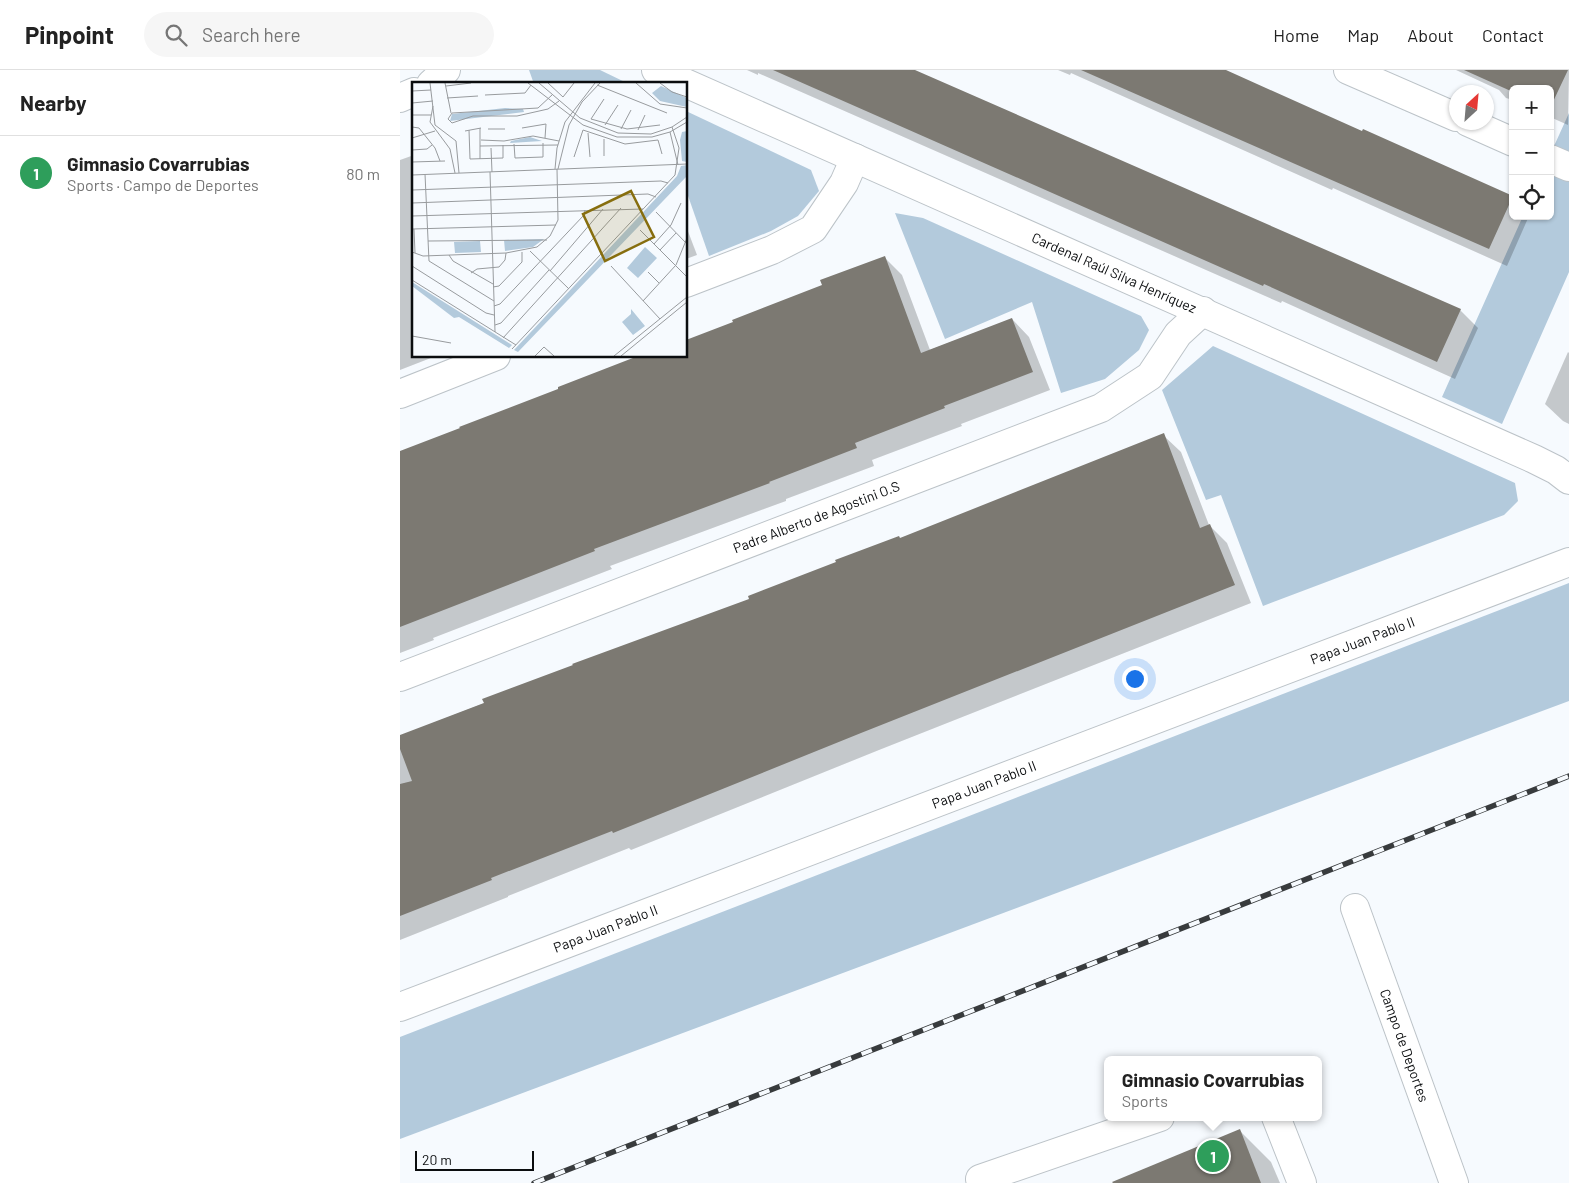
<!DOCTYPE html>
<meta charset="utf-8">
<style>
:root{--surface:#fff;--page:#f6f6f6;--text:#222;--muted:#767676;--line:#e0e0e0;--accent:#111827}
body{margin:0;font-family:Barlow,sans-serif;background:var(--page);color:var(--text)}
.controls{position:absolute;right:15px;top:15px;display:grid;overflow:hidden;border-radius:8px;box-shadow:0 1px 4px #0004}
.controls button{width:45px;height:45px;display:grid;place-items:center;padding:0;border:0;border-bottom:1px solid var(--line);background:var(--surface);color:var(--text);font:25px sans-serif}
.compass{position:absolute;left:1049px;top:15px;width:45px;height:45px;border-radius:50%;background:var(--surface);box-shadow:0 1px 4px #0004;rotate:26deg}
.scale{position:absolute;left:15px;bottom:12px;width:119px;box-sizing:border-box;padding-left:5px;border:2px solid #0b0d0f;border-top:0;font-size:14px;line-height:18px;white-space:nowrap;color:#0b0d0f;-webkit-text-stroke:4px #f6fafe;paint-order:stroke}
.you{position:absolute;left:734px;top:608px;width:18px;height:18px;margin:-12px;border:4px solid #fff;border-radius:50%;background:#1a73e8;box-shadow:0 0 0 8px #1a73e833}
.badge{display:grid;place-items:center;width:32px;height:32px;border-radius:50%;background:var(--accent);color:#fff;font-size:16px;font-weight:700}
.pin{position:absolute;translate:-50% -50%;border:2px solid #fff;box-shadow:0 1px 5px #0006}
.popup{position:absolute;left:704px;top:986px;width:218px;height:65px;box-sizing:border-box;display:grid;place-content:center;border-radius:8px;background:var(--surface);filter:drop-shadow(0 1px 4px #0005);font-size:16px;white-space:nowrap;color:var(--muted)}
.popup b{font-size:19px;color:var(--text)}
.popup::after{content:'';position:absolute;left:50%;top:100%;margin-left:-10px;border:10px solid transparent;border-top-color:var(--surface)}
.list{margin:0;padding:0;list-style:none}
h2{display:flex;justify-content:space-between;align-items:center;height:65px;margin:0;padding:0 20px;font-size:21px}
h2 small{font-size:16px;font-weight:400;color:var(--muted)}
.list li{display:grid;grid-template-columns:32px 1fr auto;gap:15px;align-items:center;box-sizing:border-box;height:75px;padding:0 20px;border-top:1px solid var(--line)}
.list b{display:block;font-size:19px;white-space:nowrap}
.list p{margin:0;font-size:16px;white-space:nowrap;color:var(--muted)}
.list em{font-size:16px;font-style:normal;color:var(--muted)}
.icon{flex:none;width:28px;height:28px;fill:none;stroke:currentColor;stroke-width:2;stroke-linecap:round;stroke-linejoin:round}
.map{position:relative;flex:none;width:1169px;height:1113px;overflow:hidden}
header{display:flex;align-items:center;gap:30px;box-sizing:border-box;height:70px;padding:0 25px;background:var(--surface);border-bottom:1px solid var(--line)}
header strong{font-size:24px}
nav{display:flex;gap:28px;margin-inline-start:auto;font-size:18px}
.search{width:350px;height:45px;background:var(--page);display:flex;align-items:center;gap:12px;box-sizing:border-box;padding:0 18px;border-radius:28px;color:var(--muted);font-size:19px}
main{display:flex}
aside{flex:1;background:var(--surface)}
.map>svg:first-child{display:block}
</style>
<header>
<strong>Pinpoint</strong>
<div class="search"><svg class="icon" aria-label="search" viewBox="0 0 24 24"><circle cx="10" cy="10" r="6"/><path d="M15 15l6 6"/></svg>Search here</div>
<nav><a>Home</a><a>Map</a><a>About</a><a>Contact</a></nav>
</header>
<main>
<aside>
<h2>Nearby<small></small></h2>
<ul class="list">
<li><span class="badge" style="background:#2e9e5b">1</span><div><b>Gimnasio Covarrubias</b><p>Sports · Campo de Deportes</p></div><em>80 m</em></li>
</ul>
</aside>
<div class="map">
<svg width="1169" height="1113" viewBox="0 0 1169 1113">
<rect width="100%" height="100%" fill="#f6fafe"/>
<g fill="#b3cadc">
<polygon points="129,0 200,0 229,14 134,14"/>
<polygon points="286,41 411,100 419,121 398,146 371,161 309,186 286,120"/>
<polygon points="1169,43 1169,202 1102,354 1042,327 1123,146 1150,146 1150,85"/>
<polygon points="495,143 523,148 741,246 749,260 739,280 705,309 661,323 632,232 545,269"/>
<polygon points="813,276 1115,413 1118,431 1104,445 863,536 821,425 806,430 762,320"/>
<polygon points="1169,513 1169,631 0,1069 0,967"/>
</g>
<g fill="#0003">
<polygon points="347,0 512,0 1060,240 1078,258 1055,309 882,231 881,233 358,3 358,5"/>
<polygon points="658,0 821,0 1112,127 1113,146 1129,146 1107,196 933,118 932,120 671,3 670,5"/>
<polygon points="1056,0 1169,0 1168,55 1150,47 1150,19 1113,19 1113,30 1106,28 1099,20"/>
<polygon points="14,85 14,286 36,286 0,300 0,90"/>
<polygon points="286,156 297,185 286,189"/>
<polygon points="484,187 502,205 530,280 612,249 629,267 650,320 561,354 562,356 472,390 474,396 386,429 386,431 210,496 212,499 33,568 34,570 0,583 0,382 286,286 424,216"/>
<polygon points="1168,282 1169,283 1169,354 1163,351 1145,334"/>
<polygon points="763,365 781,382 809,455 827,473 851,533 479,680 271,764 231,780 229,778 108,826 108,827 0,870 0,666 351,529 500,469"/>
<polygon points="840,1061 871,1092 880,1113 714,1113"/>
</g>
<g fill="#7c7972">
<polygon points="373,0 515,0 1061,239 1037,292 864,214 863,216"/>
<polygon points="681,0 826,0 962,61 963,59 1113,126 1089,179"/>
<polygon points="1064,0 1168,0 1150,38 1150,19 1113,19 1113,22"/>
<polygon points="485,186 521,283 612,248 633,302 544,336 545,338 455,373 457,378 369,412 370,413 194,479 195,481 0,557 0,381 60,358 59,357 158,319 158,317 238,286 286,286 286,270 333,252 332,250 422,215 420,210"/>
<polygon points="764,363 800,458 810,454 835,515 461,663 253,747 213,763 212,761 91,808 92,810 0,846 0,714 12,711 0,679 0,665 84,633 82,629 173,595 172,594 349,529 348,526 436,492 435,490 499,466 500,468"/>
<polygon points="840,1059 861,1113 713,1113 712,1112"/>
</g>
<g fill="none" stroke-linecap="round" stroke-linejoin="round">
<g stroke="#bcc3c8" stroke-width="30">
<g id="minor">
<path id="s1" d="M256,0L1134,389L1156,400L1169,410"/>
<polyline points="948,0 1056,47"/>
<polyline points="31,14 46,0"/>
<polyline points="0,28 14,22"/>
<polyline points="1068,52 1113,72"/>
<polyline points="1150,89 1169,97"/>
<polyline points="286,213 372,180 413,159 444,113 455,88"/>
<polyline points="0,324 96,286"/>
<path id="s2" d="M0,607L701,338L750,306L778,264L803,241"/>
<path id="s3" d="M955,838L1054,1113"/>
<path id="s4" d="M0,937L1169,492"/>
<polyline points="876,1047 902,1113"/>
<polyline points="580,1109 760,1047"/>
</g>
</g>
<use href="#minor" stroke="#fff" stroke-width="28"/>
<g stroke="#383b3d" stroke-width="5.5">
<polyline id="rail" points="134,1113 1169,706"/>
</g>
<use href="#rail" stroke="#f6fafe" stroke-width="4" stroke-dasharray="11" stroke-linecap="butt"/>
</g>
<g text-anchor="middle" stroke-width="4" stroke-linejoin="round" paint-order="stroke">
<g font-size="14" fill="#0b0d0f" stroke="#f6fafe">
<text dy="5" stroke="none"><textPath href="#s1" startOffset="501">Cardenal Raúl Silva Henríquez</textPath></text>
<text dy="5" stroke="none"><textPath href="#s2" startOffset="446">Padre Alberto de Agostini O.S</textPath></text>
<text dy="5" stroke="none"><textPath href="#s4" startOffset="1030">Papa Juan Pablo II</textPath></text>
<text dy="5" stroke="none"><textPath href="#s4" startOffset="625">Papa Juan Pablo II</textPath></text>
<text dy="5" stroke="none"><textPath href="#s4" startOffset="220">Papa Juan Pablo II</textPath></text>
<text dy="5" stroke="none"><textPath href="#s3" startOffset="146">Campo de Deportes</textPath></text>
</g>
</g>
<g transform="translate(12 12)">
<rect width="275" height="275" fill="#f6fafe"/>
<path d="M249,4L275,16V25L248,19L240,11ZM93,26L111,27L112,30L38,39L40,32ZM275,49V80L270,79L268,58L270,50ZM118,55L130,59L98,61L99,59ZM275,83V94L106,270L102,268L265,94L269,84ZM132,157L121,165L93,169L92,158ZM68,159L69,170L43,171L42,160ZM233,165L245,176L226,196L215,186ZM0,200L100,263L97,266L47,235L42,236L0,204ZM219,227L233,244L221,253L210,240L219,232Z" fill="#b3cadc"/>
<path fill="none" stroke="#989b9e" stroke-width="1" d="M18,1L23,43L44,59L47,91M33,1L39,31M116,1L171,43L205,55H240L258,50L275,40M127,1L168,36L206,51L239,52L260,45L275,35M136,1L151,15L162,1M224,1L248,22L275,26M248,1L260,10L275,15M185,3L255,31M34,4L59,1M0,9L19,8M73,13L113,11L119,3M140,13L126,26L40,31L36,37L40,41L61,34H105L136,27L147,19M35,16L66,14M192,17L179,37L215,47L248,43M0,21L21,19M21,24L18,40L38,67L43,91M0,33H19M193,43L206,23M0,45L7,46L23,66L28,79M68,46V77M110,46L134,42L133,56M76,47H93M209,47L219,28M57,48L58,77L91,76V63M226,48L233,33M53,49L69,46M258,50L266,83M176,51L178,75M0,56L23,49M192,57V74M69,58L92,59L121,54L147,59M102,62L103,76L131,75V61M68,64L146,63M79,66L80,90M0,68L15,67L20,63M162,75L171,48L213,62L246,58L250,72M0,80L33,79M143,87L145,66L153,40L183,1M146,87L157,43L170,20L188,1M78,90L83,250M13,92L17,179L82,219M0,93L275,82M0,108L249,99L256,101M0,121L236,112L244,115M244,130L275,162M0,134L231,127M0,147L144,143M2,147L3,171M228,148L275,195M16,159L135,158M242,162L259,143L269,121M248,168L264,151M118,169L157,207M0,170L11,174L94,171L125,165L138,154L146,138L145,87M37,173L41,179L81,202M0,184L74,231L82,233M199,184L248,237M138,189L191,127M236,190L247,201M59,191L65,187L87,185L93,178L94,171M0,198L104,263M81,205L87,204L110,180V170M231,219L264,183L275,156M82,224L88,222L172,133L173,128M83,243L89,241L137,188M0,254L39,261M91,256L209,126M100,267L263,93L267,66L260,45M123,274L132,265L142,274M202,274L275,215M209,274L275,220"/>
<path fill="#876e0e" fill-opacity="0.15" stroke="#876e0e" stroke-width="2.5" d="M219,109L242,155L193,179L171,132Z"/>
<rect width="275" height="275" fill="none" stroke="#0b0d0f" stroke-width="2.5"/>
</g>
</svg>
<div class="controls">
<button>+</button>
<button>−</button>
<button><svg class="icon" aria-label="locate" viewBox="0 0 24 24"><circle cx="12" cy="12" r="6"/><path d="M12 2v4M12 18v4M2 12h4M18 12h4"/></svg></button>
</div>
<svg class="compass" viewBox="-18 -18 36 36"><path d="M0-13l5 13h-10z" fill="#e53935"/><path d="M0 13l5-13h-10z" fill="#767676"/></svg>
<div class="scale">20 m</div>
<div class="you"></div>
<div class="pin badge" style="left:813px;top:1086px;background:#2e9e5b">1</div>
<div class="popup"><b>Gimnasio Covarrubias</b>Sports</div>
</div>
</main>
